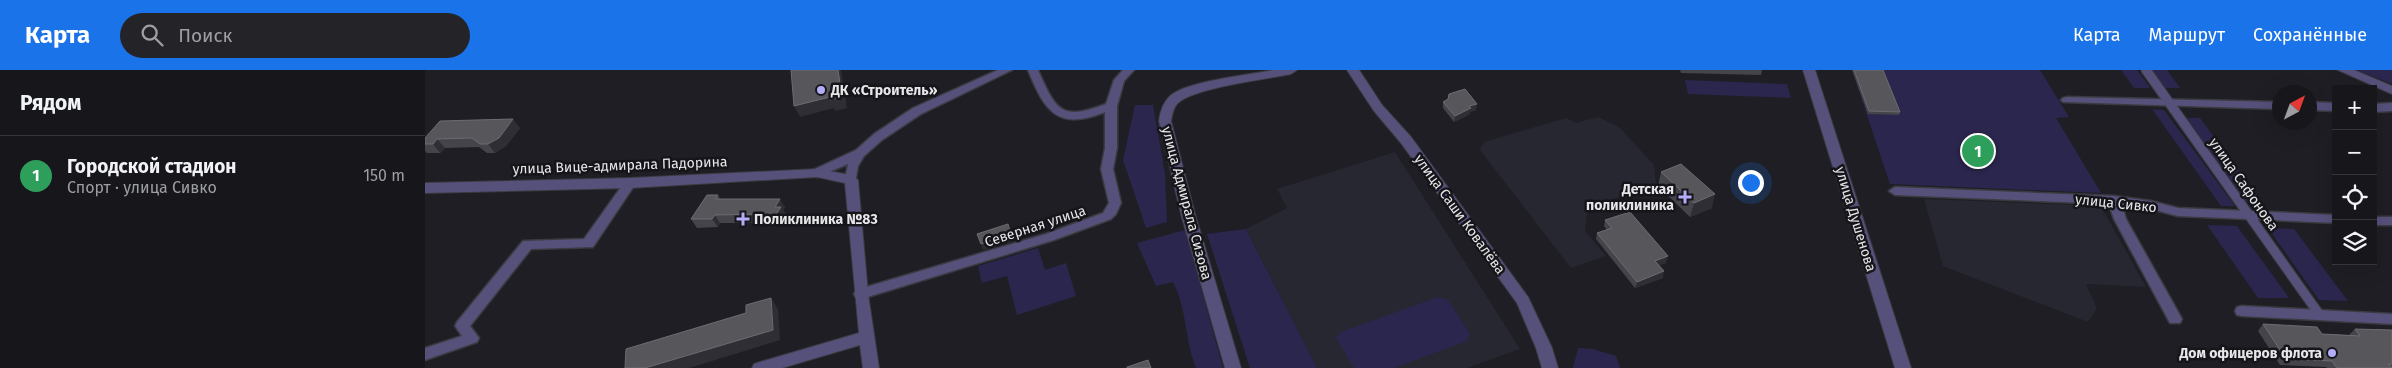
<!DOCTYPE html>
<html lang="ru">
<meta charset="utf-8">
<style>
:root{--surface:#16161b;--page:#232328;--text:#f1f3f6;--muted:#9e9fa3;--line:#35353a;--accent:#1a73e8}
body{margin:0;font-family:"Fira Sans",sans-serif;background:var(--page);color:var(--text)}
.controls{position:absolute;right:15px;top:15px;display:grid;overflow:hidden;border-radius:0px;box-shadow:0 5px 20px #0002}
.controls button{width:45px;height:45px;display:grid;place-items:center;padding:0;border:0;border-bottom:1px solid var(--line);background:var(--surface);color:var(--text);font:25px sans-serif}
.compass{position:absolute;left:1847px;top:15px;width:45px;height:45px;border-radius:50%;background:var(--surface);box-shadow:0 5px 20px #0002;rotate:41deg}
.you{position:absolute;left:1325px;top:112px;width:18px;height:18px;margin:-12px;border:4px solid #fff;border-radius:50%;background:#1a73e8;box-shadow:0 0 0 8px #1a73e833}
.badge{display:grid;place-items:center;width:32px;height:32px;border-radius:50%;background:var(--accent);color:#fff;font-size:16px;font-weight:700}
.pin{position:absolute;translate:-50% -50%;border:2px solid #fff;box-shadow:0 1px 5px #0006}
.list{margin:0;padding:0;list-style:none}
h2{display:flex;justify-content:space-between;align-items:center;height:65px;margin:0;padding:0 20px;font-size:21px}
h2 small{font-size:16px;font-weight:400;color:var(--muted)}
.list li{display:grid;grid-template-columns:32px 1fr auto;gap:15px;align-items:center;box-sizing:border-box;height:80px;padding:0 20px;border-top:1px solid var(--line)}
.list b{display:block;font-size:19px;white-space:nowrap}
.list p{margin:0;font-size:16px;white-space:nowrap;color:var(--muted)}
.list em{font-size:16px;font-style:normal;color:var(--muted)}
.icon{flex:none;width:28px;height:28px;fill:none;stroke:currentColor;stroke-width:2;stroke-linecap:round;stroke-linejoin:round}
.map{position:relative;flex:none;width:1967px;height:298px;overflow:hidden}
header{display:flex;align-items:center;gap:30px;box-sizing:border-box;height:70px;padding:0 25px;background:var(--accent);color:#fff}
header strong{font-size:24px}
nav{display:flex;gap:28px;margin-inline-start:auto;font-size:18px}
.search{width:350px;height:45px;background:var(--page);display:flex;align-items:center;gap:12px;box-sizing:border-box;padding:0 18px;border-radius:28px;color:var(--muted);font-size:19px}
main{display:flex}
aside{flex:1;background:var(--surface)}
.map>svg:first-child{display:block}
</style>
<header>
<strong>Карта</strong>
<div class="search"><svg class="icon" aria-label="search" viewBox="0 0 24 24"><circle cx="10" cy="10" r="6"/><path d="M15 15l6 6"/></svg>Поиск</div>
<nav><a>Карта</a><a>Маршрут</a><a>Сохранённые</a></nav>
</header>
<main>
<aside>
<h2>Рядом<small></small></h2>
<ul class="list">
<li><span class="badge" style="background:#2e9e5b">1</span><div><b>Городской стадион</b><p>Спорт · улица Сивко</p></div><em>150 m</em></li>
</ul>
</aside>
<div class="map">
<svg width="1967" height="298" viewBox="0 0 1967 298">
<rect width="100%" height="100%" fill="#1e1e24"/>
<g fill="#272732">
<polygon points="1173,47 1194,57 1229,95 1231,114 1163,138 1160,161 1181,186 1146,198 1055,80 1059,72 1141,48 1151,53"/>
<polygon points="970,82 1095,279 1042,298 892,298 821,159 862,138 852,119"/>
<polygon points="1499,129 1676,136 1721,217 1661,214 1672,238 1663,252 1518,196"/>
</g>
<g fill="#2b264d">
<polygon points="1427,0 1615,0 1644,47 1631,48 1676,123 1465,114"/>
<polygon points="1696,0 1712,0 1725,18 1709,18"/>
<polygon points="1727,0 1742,0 1755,18 1740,18"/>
<polygon points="1932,0 1967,0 1967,14 1931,0"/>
<polygon points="1260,10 1362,14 1366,28 1263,24"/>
<polygon points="710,35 728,35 740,104 742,152 721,158 698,90"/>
<polygon points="1727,39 1739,40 1810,136 1796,136"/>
<polygon points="1761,48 1775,48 1838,133 1822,132"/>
<polygon points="1782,155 1812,156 1864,228 1833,228"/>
<polygon points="1843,158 1869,159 1923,231 1894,230"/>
<polygon points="821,159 892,298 825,298 782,164"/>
<path d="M760,160L798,298H771C760,270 762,239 748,212L731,216L712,173Z"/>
<polygon points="613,178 620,200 641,193 651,226 592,245 582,206 557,213 553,196"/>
<polygon points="1013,227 1023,230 1045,264 1042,271 969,298 929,298 911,268 916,262"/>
<polygon points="1153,278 1168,279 1191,286 1195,298 1148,298"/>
</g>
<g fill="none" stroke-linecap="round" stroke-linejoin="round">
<g stroke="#3a3a40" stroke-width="11">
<polyline id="pedestrian" points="1721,0 1894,244"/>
</g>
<g stroke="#3a3a40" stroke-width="3">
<g id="minor">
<polygon points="573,0 587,0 496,44 457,70 439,86 433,96 430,113 422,113 420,110 423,94 392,107 386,103 388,100 431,80 449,64 488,38"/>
<path d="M603,0H613C631,41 636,51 681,34L689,10L698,0H709L699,11L692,36V78L688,99L696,133L691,144L686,149L629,170L436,229L431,228L429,224L431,220L621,164L678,143L684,133L676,99L680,78V42C633,61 620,42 603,0Z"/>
<polygon points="1642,27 1854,32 1854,39 1638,32 1636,30 1638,28"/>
<polygon points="1884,32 1911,33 1911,41 1884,40"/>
<polygon points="1967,33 1967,41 1948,42 1948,34"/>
<polygon points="205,109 211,113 168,177 106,179 45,256 54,268 52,272 0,290 0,278 37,266 30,256 32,252 98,171 159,169 201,110"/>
<polygon points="1470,117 1689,126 1726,131 1753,138 1911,145 1911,153 1753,146 1726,139 1697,135 1701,149 1757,249 1755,253 1745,253 1689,149 1684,134 1470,125 1464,121"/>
<rect x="1948" y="147" width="19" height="8"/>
<polygon points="1817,236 1967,244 1967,254 1817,246 1812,245 1810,241 1812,237"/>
</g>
</g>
<g stroke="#3a3a40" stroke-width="2">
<g id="tertiary">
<path d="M848,0H872L866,4C842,9 768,18 753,33C748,38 747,45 746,51L770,144L816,298H800L756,144L734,51C735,42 738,33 745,26C762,11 824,5 848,0Z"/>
<polygon points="922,0 934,0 957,35 986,67 1103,227 1127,278 1133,298 1117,298 1111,278 1092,233 976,73 949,41"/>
<polygon points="1378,0 1390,0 1486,298 1470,298"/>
<polygon points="1913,0 1929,0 1967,16 1967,24"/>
<polygon points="392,99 426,105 433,110 443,224 454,298 438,298 435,275 357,298 327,298 329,294 335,292 434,263 420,113 392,107 205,118 0,123 0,113 205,108"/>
</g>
</g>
<use href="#pedestrian" stroke="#55517b" stroke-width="9"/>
<use href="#minor" fill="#55517b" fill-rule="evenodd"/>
<use href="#tertiary" fill="#55517b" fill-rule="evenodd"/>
</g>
<g fill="#45444a">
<polygon points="1255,0 1337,0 1336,5 1256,3"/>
<polygon points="1427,0 1458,0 1475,42 1474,45 1443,44"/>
<polygon points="1018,32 1051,40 1045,42 1045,44 1029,52 1018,38"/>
<polygon points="95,58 81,76 70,83 62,83 54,77 20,78 15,83 2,83 0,81 0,68"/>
<polygon points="1236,102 1287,138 1265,147 1233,116"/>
<polygon points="293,125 295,129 360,137 358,140 361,145 355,155 342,155 341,153 295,153 293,157 272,158 266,149"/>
<polygon points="1180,150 1241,193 1234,195 1238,208 1210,218 1171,169 1172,163 1182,160 1179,156"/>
<polygon points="1838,254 1897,264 1924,265 1930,259 1967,260 1967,298 1902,298 1901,297 1855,295 1833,261"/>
</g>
<g fill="#2e2e34">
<polygon points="413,0 416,0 422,38 410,41 409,38 375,47 369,36"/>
<polygon points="1052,34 1051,40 1045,42 1045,44 1029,52 1030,46 1044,36"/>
<polygon points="88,49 95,58 81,76 70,83 63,74"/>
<polygon points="12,69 20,78 15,83 8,74"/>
<polygon points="1290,124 1287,138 1265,147 1269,133"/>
<polygon points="355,129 360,137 358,140 361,145 355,155 350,146 350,137"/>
<polygon points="290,145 295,153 293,157 287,149"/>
<polygon points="586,165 589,171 558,180 556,174"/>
<polygon points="1243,186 1241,193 1229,197 1230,191"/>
<polygon points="1239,201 1238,208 1210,218 1212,212"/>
<polygon points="346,228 353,239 355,270 264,298 220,298 348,260"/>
</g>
<g fill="#57565b" stroke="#6d6c72">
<polygon points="366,0 413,0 417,27 405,30 405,27 369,36"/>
<polygon points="1429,0 1458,0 1475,42 1444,41"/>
<polygon points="1040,19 1052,34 1044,36 1046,38 1030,46 1018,32 1023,29 1024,24"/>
<polygon points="88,49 74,68 63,74 55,74 47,68 12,69 8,74 0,74 0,68 15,51"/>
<polygon points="1256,94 1290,124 1269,133 1236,102"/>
<polygon points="282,125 293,125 290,129 355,129 350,137 356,137 350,146 337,146 339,144 290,145 287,149 266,149"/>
<polygon points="1205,142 1243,186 1230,191 1239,201 1212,212 1172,163 1187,158 1180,150"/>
<polygon points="583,154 586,165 556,174 552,164"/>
<polygon points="346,228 348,260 220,298 200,298 201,279 321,243 321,235"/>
<polygon points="1838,254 1892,257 1897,264 1935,266 1930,259 1967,260 1967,294 1963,294 1967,298 1912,298 1907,291 1861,289"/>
<polygon points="723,290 726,298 702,298 702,297"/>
</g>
<g fill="#b3adf9" stroke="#15151a" stroke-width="2">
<circle cx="396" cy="20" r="5"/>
<path d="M1257.5 119.5h5v5h5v5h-5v5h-5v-5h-5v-5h5z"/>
<path d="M315.5 141.5h5v5h5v5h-5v5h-5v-5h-5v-5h5z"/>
<circle cx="1907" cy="283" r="5"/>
</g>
<g text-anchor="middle" stroke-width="5" stroke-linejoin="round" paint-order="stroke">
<g font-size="14" font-weight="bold" fill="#e7e7ea" stroke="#15151a" text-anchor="start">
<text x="406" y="25">ДК «Строитель»</text>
<text x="1249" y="124" text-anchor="end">Детская<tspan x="1249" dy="16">поликлиника</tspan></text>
<text x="329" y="154">Поликлиника №83</text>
<text x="1897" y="288" text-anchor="end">Дом офицеров флота</text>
</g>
<g font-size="14" fill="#e7e7ea" stroke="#15151a">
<text transform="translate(195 95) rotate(-2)" y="5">улица Вице-адмирала Падорина</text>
<text transform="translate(1819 114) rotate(55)" y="5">улица Сафонова</text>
<text transform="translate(762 133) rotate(75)" y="5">улица Адмирала Сизова</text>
<text transform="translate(1691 133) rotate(6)" y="5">улица Сивко</text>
<text transform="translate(1035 144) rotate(54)" y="5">улица Саши Ковалёва</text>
<text transform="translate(1431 149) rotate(73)" y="5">улица Душенова</text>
<text transform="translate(610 156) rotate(-18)" y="5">Северная улица</text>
</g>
</g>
</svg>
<div class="controls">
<button>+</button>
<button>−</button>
<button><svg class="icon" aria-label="locate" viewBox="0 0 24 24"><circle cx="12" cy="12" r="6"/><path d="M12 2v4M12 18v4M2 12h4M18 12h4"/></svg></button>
<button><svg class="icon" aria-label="layers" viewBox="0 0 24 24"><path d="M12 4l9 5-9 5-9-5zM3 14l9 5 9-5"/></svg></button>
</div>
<svg class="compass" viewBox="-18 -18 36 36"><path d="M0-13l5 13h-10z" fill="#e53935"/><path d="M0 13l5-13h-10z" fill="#9e9fa3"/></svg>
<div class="you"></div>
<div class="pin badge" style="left:1553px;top:81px;background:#2e9e5b">1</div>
</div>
</main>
